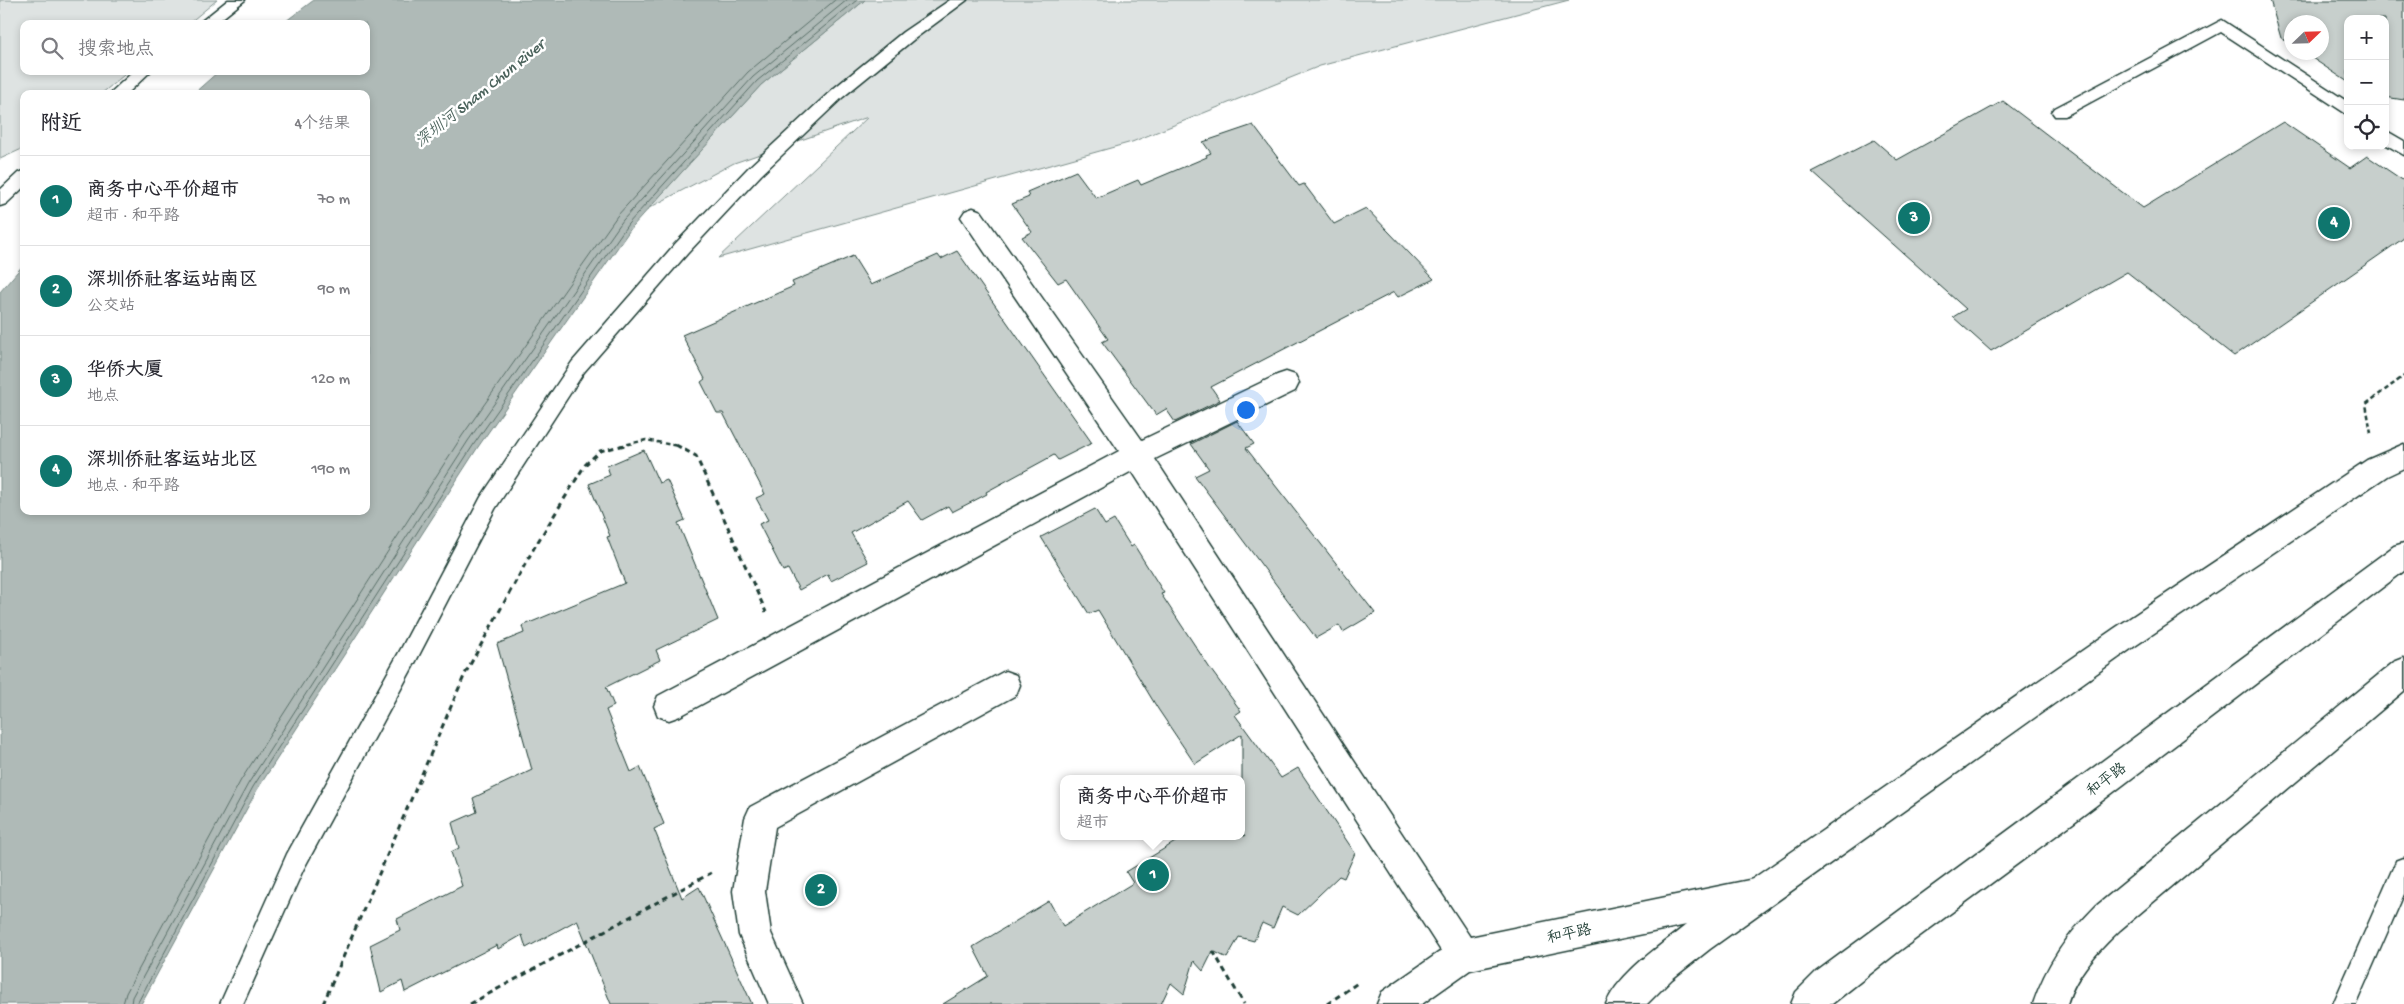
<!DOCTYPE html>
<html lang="zh">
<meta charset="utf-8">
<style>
:root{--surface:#fff;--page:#f2f2f3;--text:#2b2b33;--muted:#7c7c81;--line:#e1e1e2;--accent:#0f766e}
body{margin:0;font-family:"Gochi Hand","LXGW WenKai TC",sans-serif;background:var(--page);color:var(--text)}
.controls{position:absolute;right:15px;top:15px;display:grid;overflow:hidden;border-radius:10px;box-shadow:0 2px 8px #0003}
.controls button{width:45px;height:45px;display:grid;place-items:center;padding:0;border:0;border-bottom:1px solid var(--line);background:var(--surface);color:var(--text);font:25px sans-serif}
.compass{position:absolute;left:2284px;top:15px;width:45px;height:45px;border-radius:50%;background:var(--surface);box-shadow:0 2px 8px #0003;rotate:67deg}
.you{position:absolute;left:1245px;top:409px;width:18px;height:18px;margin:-12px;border:4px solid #fff;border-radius:50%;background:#1a73e8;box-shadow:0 0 0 8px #1a73e833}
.badge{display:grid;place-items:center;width:32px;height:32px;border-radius:50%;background:var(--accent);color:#fff;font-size:16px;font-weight:700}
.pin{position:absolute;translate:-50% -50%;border:2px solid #fff;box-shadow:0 1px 5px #0006}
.popup{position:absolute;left:1060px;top:775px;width:185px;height:65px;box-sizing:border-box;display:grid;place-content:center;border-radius:10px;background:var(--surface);filter:drop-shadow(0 1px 4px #0005);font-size:16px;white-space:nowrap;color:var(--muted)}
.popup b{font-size:19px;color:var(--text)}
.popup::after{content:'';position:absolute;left:50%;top:100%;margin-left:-10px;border:10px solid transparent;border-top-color:var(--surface)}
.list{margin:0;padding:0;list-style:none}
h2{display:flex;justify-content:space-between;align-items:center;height:65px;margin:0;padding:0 20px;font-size:21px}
h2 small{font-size:16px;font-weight:400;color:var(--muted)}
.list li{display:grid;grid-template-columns:32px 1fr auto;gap:15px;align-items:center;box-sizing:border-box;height:90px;padding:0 20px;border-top:1px solid var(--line)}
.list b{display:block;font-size:19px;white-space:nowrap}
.list p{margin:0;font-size:16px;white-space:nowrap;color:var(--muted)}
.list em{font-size:16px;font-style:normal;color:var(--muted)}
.icon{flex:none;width:28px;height:28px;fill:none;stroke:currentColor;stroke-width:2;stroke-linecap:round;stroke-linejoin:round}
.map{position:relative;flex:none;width:2404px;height:1004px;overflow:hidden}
.search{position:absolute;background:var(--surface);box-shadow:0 2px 8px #0003;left:20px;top:20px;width:350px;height:55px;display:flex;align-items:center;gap:12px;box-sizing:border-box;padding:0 18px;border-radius:10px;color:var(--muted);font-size:19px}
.panel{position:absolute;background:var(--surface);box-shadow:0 2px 8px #0003;left:20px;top:90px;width:350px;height:425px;border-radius:10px}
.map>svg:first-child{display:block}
</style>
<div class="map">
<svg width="2404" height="1004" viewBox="0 0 2404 1004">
<rect width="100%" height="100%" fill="#fff"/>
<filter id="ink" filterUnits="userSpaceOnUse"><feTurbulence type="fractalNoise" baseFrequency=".02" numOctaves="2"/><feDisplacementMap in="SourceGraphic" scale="10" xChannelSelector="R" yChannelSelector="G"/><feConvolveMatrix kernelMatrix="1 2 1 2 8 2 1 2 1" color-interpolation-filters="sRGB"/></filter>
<g filter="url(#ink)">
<g fill="#dee3e2" stroke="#7e908b">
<polygon points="0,0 217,0 188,24 24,24 24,71 129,71 101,94 24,94 24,148 0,159"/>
<polygon points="865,0 1569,0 1320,66 1132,142 718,258 868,117 734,163 649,208 761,85"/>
</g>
<polygon fill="#afbab7" stroke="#758883" points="314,0 865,0 761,85 632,227 478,447 257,790 141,1004 0,1004 0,292 24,264 24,511 366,511 366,94 193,94 219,71 366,71 366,24 282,24"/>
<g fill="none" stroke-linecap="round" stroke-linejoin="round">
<g stroke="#596f68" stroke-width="1">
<polyline points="123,1004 126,993 241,780 462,436 617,216 748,72 835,0"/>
<polyline points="131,1004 132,997 248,784 468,441 623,220 753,77 847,0"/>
<polyline points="137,1004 253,787 474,444 628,224 757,81 857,0"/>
</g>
</g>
<g fill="#c7cfcc" stroke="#1f3d34">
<polygon points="2270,0 2404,0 2404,100 2385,97 2385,19 2348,19 2348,82 2303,52 2322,52 2322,22 2292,22 2292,45 2281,38"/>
<polygon points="2003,101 2143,208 2283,122 2350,168 2367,156 2404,181 2404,238 2234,356 2127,272 1991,351 1953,317 1966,309 1812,172 1874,140 1897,160"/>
<polygon points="1253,125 1299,186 1304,184 1334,224 1366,208 1434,279 1398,297 1394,292 1211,387 1220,400 1175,422 1166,409 1156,415 1102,342 1108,339 1066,279 1058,283 1022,237 1032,232 1012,204 1029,197 1027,192 1076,171 1096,198 1138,180 1141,185 1207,157 1206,155 1211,153 1203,142"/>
<polygon points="957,251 1092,443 1058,460 1054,455 986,492 987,494 952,512 948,506 922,520 908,501 851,533 868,562 831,581 828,574 799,590 788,569 783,571 759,524 768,520 756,498 765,494 723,413 717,413 701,382 705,379 682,335 794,286 792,282 853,256 871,285 938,255 941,259"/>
<polygon points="1237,421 1254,444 1246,448 1375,613 1343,632 1339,625 1316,638 1195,476 1209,469 1191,444"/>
<polygon points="644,450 659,483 667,480 685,520 678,523 718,620 656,650 660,660 606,687 614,706 606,710 631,772 640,767 664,824 654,829 682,898 699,887 752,1004 611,1004 577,920 526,948 522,935 498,949 497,945 405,992 402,981 381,992 370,945 400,930 397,919 462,886 451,852 459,848 452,823 477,812 473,798 532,770 497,644 524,633 522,626 625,583 607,537 610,536 589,484 610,475 607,466"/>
<polygon points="1095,509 1105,525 1114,520 1131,547 1134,545 1164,593 1161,594 1211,670 1241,711 1235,715 1281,778 1298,768 1355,853 1344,878 1339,876 1298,915 1282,907 1273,928 1262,923 1254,941 1239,937 1227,958 1213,951 1203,971 1194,961 1184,994 1171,983 1161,1004 943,1004 988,976 973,947 1049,901 1063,926 1133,883 1126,872 1185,836 1245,836 1242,832 1242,734 1195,764 1158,709 1098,610 1089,614 1041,537"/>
</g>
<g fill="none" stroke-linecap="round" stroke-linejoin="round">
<g stroke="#1f3d34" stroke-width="3">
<g id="service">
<polygon points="228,0 245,0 215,24 198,24"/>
<polygon points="950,0 967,0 913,40 843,97 761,175 687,254 584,372 495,509 416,661 303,870 243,1004 220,1004 287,854 402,647 481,497 572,362 675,244 749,167 833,89 903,32"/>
<polygon points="2222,20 2348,102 2348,115 2221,32 2065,116 2055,116 2052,112 2055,108"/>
<polygon points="134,71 151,71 127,94 109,94"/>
<polygon points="2385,130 2404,141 2404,155 2385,144"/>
<polygon points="24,171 24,187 6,204 0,206 0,190 18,173"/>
<polygon points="2404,858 2404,894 2356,1004 2333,1004 2396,861"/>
</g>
</g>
<g stroke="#1f3d34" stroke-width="3">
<g id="minor">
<polygon points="973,208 981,211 1142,440 1277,375 1286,372 1295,375 1299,383 1295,391 1155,459 1470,937 1754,879 1765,884 1770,895 1765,906 1754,911 1470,970 1422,1004 1377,1004 1382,992 1441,951 1132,471 680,716 669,720 658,716 654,706 658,696 1119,451 965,223 961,217 965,211"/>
<polygon points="1005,671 1016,675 1020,685 1016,695 775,827 765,891 771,933 803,1004 769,1004 739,935 733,891 745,818 750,807"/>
</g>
</g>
<g stroke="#1f3d34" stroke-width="3">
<g id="tertiary">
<path d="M2404,444V468L2387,476L2135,646L1710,949L1672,979L1647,1004H1606C1619,973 1660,946 1686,925L2115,628L2367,460Z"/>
<path d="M2404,658V691L2120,930C2098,951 2076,974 2067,1004H2033C2046,965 2067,935 2096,906L2394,662Z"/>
</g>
</g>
<g stroke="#1f3d34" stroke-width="3">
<polygon id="secondary" points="2404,543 2404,571 2073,823 1898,952 1832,1004 1791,1004 1796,992 1816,972 2394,546"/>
</g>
<g stroke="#1f3d34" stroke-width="2.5" stroke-dasharray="4.5 3" stroke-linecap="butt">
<polyline points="2371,433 2366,404 2404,376"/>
<polyline points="620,446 646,440 678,446"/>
</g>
<g stroke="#1f3d34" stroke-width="3" stroke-dasharray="5.5 4.5" stroke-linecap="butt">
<polyline points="676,445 696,456 766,612"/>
<polyline points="1213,951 1244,1004"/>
<polyline points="323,1004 465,674 534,548 585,465 600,451 625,445"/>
<polyline points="470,1004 711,873"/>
<polyline points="1327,1004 1359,982"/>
</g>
<use href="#service" fill="#fff" fill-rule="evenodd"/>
<use href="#minor" fill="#fff" fill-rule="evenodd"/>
<use href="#tertiary" fill="#fff" fill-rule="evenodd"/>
<use href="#secondary" fill="#fff" fill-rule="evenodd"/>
</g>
</g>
<g text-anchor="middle" stroke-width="5" stroke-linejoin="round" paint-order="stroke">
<g font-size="15" fill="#1f3d34" stroke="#fff">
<text transform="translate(2106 779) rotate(-37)" y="5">和平路</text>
<text transform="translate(1569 933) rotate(-12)" y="5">和平路</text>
</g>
<g font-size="16" font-style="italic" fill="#4a625b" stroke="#fff">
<text transform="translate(479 92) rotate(-39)" y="6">深圳河 Sham Chun River</text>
</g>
</g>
</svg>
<div class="controls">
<button>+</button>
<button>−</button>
<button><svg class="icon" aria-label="locate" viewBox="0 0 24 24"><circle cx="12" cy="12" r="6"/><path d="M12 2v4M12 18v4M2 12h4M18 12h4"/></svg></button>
</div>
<svg class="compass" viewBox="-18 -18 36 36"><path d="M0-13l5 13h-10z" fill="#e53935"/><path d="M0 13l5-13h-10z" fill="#7c7c81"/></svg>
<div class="you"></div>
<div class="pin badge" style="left:1153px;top:875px">1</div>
<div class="popup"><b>商务中心平价超市</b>超市</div>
<div class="pin badge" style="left:821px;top:890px">2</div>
<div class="pin badge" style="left:1914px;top:218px">3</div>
<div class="pin badge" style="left:2334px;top:223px">4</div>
<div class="search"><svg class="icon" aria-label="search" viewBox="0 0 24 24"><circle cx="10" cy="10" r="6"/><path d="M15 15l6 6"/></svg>搜索地点</div>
<section class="panel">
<h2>附近<small>4个结果</small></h2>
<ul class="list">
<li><span class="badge">1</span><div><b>商务中心平价超市</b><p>超市 · 和平路</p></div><em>70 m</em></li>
<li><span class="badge">2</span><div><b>深圳侨社客运站南区</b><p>公交站</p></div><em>90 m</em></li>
<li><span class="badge">3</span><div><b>华侨大厦</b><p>地点</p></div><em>120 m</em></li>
<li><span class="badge">4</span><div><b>深圳侨社客运站北区</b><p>地点 · 和平路</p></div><em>190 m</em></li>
</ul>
</section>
</div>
